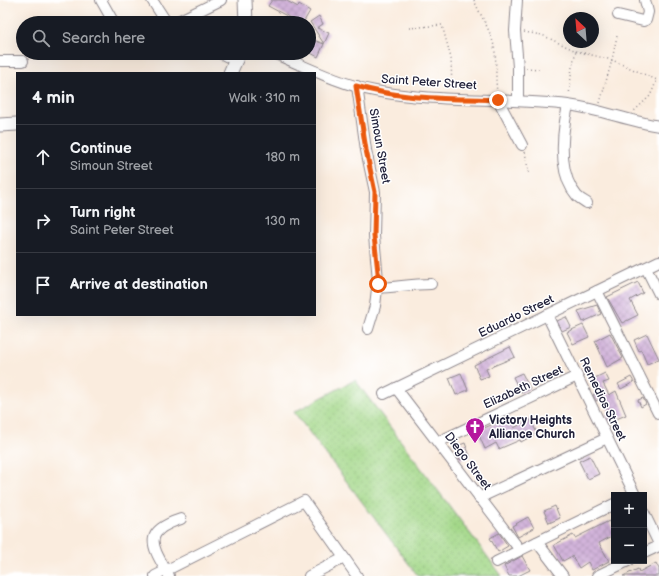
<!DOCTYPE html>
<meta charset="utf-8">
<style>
:root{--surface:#171b24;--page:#242831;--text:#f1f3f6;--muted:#9ea1a6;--line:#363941}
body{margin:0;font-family:"Balsamiq Sans",sans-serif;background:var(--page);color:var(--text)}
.controls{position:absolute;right:12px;bottom:12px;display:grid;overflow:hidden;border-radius:0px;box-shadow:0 4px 16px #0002}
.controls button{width:36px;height:36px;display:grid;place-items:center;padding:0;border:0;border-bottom:1px solid var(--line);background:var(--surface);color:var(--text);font:20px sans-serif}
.compass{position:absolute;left:563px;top:12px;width:36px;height:36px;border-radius:50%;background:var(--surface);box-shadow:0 4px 16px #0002;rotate:334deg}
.stop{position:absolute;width:12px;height:12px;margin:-9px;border:3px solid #ea580c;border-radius:50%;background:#fff}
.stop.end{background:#ea580c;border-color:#fff;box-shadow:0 1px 4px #0008}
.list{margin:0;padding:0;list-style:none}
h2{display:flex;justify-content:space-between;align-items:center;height:52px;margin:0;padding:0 16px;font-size:17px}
h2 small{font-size:13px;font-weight:400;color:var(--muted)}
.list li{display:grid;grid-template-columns:26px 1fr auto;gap:12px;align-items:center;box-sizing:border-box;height:64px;padding:0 16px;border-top:1px solid var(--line)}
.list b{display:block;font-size:15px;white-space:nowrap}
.list p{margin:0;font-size:13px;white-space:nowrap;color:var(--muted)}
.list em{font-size:13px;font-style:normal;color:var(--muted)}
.icon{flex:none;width:22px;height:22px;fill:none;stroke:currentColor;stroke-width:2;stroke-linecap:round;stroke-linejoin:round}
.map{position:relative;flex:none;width:659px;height:576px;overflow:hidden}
.search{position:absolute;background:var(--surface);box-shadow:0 4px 16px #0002;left:16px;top:16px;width:300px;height:44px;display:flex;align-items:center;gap:10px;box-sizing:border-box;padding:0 14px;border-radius:22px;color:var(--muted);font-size:15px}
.panel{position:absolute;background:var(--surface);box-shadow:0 4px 16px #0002;left:16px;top:72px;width:300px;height:244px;border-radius:0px}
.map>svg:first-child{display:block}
</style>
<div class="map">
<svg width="659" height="576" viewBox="0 0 659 576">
<defs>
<pattern id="grass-dots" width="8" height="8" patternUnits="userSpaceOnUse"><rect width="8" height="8" fill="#a2d787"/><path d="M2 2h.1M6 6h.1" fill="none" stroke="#8bb875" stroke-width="1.8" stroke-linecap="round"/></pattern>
<pattern id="building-cross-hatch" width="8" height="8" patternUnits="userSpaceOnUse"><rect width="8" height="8" fill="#d2b4da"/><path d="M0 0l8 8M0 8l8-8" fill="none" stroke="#b49abc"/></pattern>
</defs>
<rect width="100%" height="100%" fill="#fff"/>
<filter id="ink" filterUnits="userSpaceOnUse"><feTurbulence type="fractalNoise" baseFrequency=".025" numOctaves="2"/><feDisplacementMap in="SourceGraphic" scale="8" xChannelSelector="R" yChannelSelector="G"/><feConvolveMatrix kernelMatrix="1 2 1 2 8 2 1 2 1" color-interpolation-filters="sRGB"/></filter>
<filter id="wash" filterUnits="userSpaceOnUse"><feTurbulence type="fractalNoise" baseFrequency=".012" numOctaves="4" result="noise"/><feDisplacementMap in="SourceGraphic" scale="16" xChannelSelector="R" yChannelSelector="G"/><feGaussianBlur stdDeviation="0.9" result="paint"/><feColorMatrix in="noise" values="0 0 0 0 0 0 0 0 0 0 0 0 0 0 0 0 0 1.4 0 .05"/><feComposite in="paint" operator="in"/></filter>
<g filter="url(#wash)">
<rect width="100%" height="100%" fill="#faecde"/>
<polygon fill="url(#grass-dots)" stroke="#627c61" points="355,380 502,576 418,576 294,412"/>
<g id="blocks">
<g fill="url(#building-cross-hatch)">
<polygon points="272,0 285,0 298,7 299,4 310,11 303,23 300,23 268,6"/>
<polygon points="319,16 323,24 317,28 329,33 324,44 310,22"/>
<polygon points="311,39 324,44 318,57 309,52 309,44"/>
<polygon points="638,282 643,293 630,300 638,315 622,323 607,297"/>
<polygon points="597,305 601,314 583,322 578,311"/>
<polygon points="566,317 571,327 562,331 557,321"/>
<polygon points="583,325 589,337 573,344 567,332"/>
<polygon points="610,333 623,358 607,367 595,341"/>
<polygon points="647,334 659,359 647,364 641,350 639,351 634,340"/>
<polygon points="510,347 515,357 486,369 489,376 480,379 474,365"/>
<polygon points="461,373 468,390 456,395 449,378"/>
<polygon points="522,373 530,389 521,393 513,377"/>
<polygon points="605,373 609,381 603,383 609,395 616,391 626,415 609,422 606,415 610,413 603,398 596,401 593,395 597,393 591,380"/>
<polygon points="631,377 634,382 621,389 618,384"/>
<polygon points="643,398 646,404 641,407 638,400"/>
<polygon points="508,416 514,428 530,419 537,433 521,442 520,440 499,449 496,443 485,449 477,431 496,423 496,422"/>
<polygon points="465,443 470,456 460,460 455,447"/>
<polygon points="590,456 599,474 588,479 579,461"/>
<polygon points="555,506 560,518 549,523 544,511"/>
<polygon points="528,517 534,528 518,537 512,526"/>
<polygon points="609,521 614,532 614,535 599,543 609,561 592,570 588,562 579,568 572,556 563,561 554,545 573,535 575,538"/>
<polygon points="499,533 508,546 498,552 490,538"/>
<polygon points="522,556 530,570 518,576 509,576 504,566"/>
<polygon points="656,563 659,569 659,576 623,576 638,569 639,572"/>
</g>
</g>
</g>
<g filter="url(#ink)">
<use href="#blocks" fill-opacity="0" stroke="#8e878c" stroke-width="1"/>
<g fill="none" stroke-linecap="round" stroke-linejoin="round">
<g stroke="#8e878c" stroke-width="12">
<g id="minor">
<polyline points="101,0 114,23"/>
<polyline points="152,0 167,23"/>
<polyline points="517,0 515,31 518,67 518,101"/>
<polyline points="618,15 643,21 646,20 648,12 645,0"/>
<polyline points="174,23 221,0"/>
<polyline points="220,53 236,61"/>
<path d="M273,53C304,66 342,85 375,91C438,103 504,97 568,105C599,109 628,121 659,126"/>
<polyline points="0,61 23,61"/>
<polyline points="357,86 366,150 375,192 374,236 378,280 375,306 368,329"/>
<polyline points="498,100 522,145"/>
<path d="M568,105C562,133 557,173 577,196C580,199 584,201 587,203"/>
<polyline points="646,268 659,294"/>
<path d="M378,288C396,287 413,284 431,284"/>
<polyline points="597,291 658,413"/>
<polyline points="547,315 635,495"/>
<polyline points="396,388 520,550"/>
<polyline points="384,394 659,261"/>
<polyline points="438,442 577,376"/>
<polyline points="479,498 607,438"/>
<polyline points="644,513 659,544"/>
<polyline points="537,542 563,576"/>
<polyline points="644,553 659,546"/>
<polyline points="496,562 614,504"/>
<polyline points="155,576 304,501 357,576"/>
<path d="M169,576C153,547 140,532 181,519"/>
<polyline points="309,576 344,558"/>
<polyline points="597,576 628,561"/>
</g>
</g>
<g stroke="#8e878c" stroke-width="15">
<g id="major">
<polyline points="245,0 246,23"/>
<polyline points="230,73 239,53"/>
<polyline points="0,125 17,124"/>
</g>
</g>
<g stroke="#8e878c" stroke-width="1.5" stroke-dasharray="1 3" stroke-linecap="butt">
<path d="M474,0C480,15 490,29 494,46C497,61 495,77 497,92"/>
<polyline points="409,28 442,25 451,58 452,90"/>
<polyline points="524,32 542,35 576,51 612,60 657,80 650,96 633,112"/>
<polyline points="526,68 540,69"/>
<polyline points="569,96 572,67 576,51"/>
<polyline points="600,103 612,60 617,36"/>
<polyline points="525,152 529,174"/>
</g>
<use href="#minor" stroke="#fff" stroke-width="10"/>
<use href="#major" stroke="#fff" stroke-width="13"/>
</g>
</g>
<g fill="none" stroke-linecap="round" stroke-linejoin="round" filter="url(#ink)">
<path stroke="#ea580c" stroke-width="5" d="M378,284V272L374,236L375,192L366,150L356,86C402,100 451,98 498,100"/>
</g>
<defs>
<g id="church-pin" transform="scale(1)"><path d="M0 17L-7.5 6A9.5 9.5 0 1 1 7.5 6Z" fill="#b5179e" stroke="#fff"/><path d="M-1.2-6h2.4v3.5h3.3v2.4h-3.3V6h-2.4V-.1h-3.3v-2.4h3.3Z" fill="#fff"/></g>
</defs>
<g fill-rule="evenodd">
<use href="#church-pin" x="475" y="427"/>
</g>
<g text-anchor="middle" stroke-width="3" stroke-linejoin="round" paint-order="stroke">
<g font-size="12" fill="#22223b" stroke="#fff">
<text transform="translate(429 82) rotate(4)" y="4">Saint Peter Street</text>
<text transform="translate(380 146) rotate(80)" y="4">Simoun Street</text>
<text transform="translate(516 316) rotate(-26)" y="4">Eduardo Street</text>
<text transform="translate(523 387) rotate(-25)" y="4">Elizabeth Street</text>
<text transform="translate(603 399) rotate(64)" y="4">Remedios Street</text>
<text transform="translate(468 461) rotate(53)" y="4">Diego Street</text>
</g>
<g font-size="12" font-weight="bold" fill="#22223b" stroke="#fff" text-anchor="start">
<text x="489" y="424">Victory Heights<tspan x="489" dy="14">Alliance Church</tspan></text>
</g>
</g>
</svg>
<div class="controls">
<button>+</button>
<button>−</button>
</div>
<svg class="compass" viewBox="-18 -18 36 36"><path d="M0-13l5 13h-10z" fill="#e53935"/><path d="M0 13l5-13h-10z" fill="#9ea1a6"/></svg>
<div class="stop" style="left:378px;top:284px"></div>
<div class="stop end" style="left:498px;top:100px"></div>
<div class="search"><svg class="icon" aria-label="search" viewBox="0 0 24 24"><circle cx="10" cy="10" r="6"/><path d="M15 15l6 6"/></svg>Search here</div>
<section class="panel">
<h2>4 min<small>Walk · 310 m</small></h2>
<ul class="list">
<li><svg class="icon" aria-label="ahead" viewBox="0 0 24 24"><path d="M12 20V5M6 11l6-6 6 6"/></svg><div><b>Continue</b><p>Simoun Street</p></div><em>180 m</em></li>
<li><svg class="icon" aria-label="right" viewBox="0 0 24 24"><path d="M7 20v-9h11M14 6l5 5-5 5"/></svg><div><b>Turn right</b><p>Saint Peter Street</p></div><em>130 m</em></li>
<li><svg class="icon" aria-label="arrive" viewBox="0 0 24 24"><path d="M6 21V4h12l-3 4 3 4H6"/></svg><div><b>Arrive at destination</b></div></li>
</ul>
</section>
</div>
